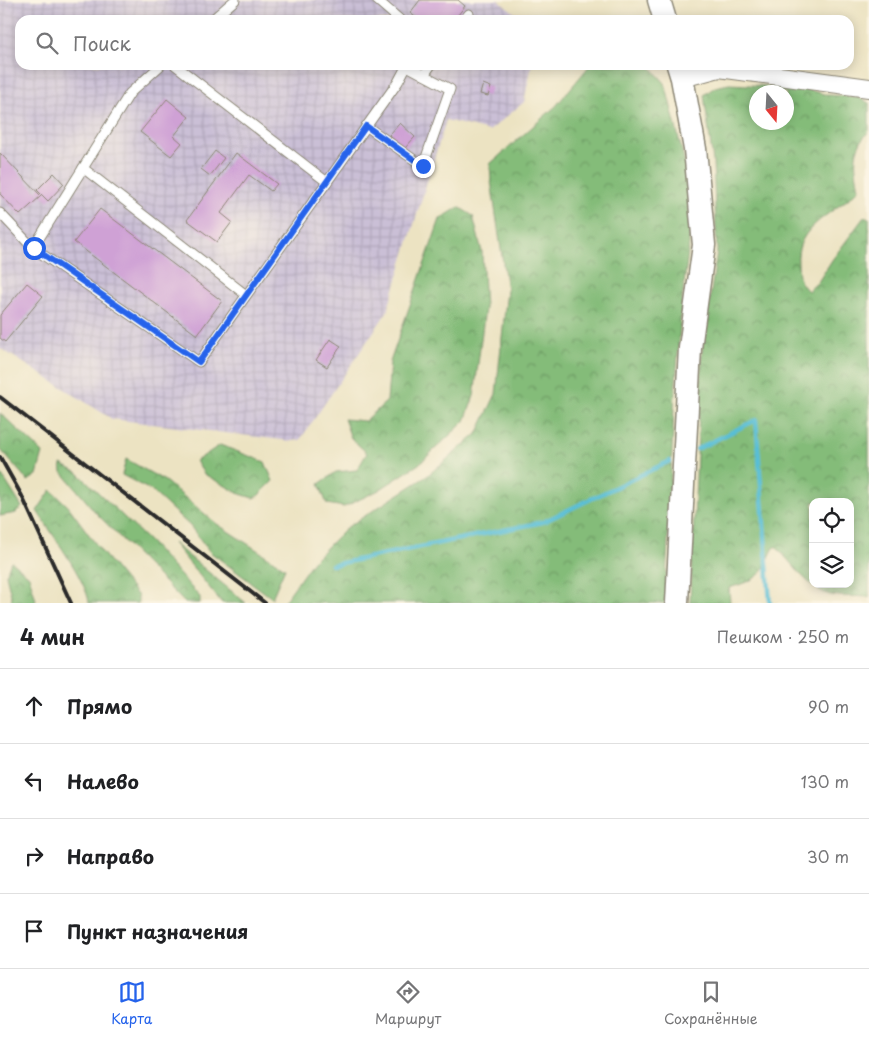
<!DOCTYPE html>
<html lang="ru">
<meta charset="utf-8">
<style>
:root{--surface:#fff;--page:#f6f6f6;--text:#202124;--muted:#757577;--line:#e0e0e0;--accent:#2563eb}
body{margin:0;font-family:"Playpen Sans",sans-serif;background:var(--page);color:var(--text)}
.controls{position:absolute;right:15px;bottom:15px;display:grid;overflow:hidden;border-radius:10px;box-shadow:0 2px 12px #0003}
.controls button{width:45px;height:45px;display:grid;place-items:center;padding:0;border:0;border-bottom:1px solid var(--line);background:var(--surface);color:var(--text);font:25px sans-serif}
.compass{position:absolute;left:749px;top:85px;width:45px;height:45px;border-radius:50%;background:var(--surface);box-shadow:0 2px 12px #0003;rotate:162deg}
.stop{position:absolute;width:15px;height:15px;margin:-11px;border:4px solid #2563eb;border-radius:50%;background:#fff}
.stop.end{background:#2563eb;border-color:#fff;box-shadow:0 1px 5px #0008}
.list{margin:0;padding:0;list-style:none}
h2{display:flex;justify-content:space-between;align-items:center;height:65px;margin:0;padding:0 20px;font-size:21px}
h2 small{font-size:16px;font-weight:400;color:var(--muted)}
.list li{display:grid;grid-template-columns:32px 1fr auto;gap:15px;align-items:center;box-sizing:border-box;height:75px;padding:0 20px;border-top:1px solid var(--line)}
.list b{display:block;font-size:19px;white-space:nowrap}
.list em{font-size:16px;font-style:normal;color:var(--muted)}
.icon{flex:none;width:28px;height:28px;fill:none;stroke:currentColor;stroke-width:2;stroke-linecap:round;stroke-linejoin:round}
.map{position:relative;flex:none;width:869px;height:603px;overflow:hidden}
.search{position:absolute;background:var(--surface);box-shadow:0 2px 12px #0003;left:15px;right:15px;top:15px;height:55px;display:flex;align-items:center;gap:12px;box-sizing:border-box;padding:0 18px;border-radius:15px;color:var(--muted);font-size:19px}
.sheet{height:365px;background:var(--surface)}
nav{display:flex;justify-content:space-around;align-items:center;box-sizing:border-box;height:70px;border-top:1px solid var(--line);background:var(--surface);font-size:14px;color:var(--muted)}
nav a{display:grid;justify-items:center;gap:2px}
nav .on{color:var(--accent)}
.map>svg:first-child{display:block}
</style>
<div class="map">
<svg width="869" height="603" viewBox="0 0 869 603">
<defs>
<pattern id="industrial-grid" width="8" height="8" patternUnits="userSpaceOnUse" patternTransform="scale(1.25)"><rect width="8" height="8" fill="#cabfd6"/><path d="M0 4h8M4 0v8" fill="none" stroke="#aea4b8"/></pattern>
<pattern id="forest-crowns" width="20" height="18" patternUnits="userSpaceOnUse" patternTransform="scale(1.25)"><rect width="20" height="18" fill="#84bc79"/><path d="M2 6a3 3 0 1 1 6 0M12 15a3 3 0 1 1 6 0" fill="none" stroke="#6c9963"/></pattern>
</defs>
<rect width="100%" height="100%" fill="#fcf5e5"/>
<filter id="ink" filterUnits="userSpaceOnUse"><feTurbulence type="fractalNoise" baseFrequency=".02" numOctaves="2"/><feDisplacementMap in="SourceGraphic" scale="10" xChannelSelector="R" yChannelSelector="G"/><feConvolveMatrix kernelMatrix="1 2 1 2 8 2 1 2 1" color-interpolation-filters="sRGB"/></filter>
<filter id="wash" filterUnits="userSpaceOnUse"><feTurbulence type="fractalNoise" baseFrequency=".0096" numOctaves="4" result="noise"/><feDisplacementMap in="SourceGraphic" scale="20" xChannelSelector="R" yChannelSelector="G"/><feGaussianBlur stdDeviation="1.12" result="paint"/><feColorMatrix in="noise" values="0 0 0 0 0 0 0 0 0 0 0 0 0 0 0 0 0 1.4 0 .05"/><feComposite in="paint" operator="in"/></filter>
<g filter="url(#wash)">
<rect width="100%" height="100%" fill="#ece3c2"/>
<polygon fill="url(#industrial-grid)" points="0,0 498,0 524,20 20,20 20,65 532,65 524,102 489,131 446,120 387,312 300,440 290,441 112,419 0,348"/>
<g fill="url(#forest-crowns)" stroke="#587452" fill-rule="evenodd">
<polygon points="590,65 649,65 665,83 689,179 689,244 682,301 674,408 665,603 283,603 313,561 346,528 427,476 477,434 496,394 507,290 491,181 490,164 556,106"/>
<path d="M729,84L800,88L828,95L857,97L869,103V131C851,150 855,166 859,189C837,213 794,225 798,264C799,278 798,281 808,291L818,282L832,260L864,217L869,218V598L867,597C855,596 842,597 831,595C810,591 790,560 775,546C770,554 768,561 764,568C758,580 741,584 729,588L730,603H690L702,352L717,251L713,162L704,95L715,87ZM756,92H786V122H756ZM813,502H850V584H813Z"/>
<polygon points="459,207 473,216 482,252 485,308 474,396 465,421 419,464 379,490 344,507 327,504 319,484 336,472 357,470 367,453 351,438 344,419 365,421 387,401 390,362 431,245 440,219"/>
<polygon points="0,413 43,453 37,475 28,481 0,449"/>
<polygon points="220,445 265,462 273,481 258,496 253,498 240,494 204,474 196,461"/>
<polygon points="126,459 165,481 217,524 285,568 272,598 210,552 190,526 152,491 122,475"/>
<polygon points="61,464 78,473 150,542 200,597 200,603 185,603 175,593 97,514 62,472"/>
<polygon points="0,472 22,507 16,513 0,516"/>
<path d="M51,490L68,506L101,551L138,596V603H89C87,581 50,531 37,511Z"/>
<polygon points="173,543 246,603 222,603"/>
<polygon points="11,561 29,576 36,600 35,603 10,603 12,599 6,575"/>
</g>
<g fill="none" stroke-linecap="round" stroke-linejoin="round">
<g stroke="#58bed6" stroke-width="4.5">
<polyline points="697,449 756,420 770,603"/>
<polyline points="332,565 543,522 670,461"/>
</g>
</g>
<g id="blocks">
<g fill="#cfa1d5">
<polygon points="420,0 458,0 465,6 454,20 419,20 410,13"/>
<polygon points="483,84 491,87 488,96 480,94"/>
<polygon points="167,99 189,117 174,136 182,143 171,156 140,132"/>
<polygon points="400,123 415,137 404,149 389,135"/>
<polygon points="215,151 224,158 210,176 201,169"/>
<polygon points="0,153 41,196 20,215 0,194"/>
<polygon points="236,153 277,184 271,191 249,175 221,213 232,222 217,242 187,220"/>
<polygon points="54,173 64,184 48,201 37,190"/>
<polygon points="100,209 222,301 197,335 74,242"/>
<polygon points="27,283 43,296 5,342 0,338 0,315"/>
<polygon points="330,339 341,346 327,367 316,360"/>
</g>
</g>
</g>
<g filter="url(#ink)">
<use href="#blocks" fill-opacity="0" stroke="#8c8776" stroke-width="1"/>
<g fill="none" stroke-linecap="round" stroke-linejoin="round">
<g stroke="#8c8776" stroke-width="11">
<g id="service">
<polyline points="377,0 400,20"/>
<polyline points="212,20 235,0"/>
<polyline points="464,20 469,14"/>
<polyline points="175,65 327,182"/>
<polyline points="424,75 431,65"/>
<polyline points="366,126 423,166 450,89 407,66"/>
<polyline points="83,168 246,295"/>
<polyline points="0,213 33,248 130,93 161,65"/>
<polyline points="33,248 199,362 398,82 407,65"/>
</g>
</g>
<g stroke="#8c8776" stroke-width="20">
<polyline id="minor" points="682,78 719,68 869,88"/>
</g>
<g stroke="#8c8776" stroke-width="25">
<g id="tertiary">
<polyline points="659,0 665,20"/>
<polyline points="677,603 690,348 704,245 695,149 682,78 678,65"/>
</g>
</g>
<use href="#service" stroke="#fff" stroke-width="9"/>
<use href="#minor" stroke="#fff" stroke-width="18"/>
<use href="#tertiary" stroke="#fff" stroke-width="22"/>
<g stroke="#2b2b2b" stroke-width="4">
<polyline points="0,397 265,603"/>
<polyline points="0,457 22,496 71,603"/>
</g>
</g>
</g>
<g fill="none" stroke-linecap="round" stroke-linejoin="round" filter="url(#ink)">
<polyline stroke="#2563eb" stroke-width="6" points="34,248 199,362 366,126 423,166"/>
</g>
</svg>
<div class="controls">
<button><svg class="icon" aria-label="locate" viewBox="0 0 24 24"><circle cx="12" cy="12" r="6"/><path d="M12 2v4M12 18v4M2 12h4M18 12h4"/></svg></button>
<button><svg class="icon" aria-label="layers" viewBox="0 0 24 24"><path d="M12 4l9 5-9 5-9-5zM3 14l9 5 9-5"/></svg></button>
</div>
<svg class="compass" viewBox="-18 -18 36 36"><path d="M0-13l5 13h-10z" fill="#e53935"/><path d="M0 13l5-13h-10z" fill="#757577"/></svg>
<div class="stop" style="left:34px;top:248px"></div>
<div class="stop end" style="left:423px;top:166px"></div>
<div class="search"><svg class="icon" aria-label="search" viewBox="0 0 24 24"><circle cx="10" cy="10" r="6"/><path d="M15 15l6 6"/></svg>Поиск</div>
</div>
<section class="sheet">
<h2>4 мин<small>Пешком · 250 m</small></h2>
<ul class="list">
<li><svg class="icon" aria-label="ahead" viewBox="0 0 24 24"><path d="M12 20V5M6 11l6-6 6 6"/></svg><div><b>Прямо</b></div><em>90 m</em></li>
<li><svg class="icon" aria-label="left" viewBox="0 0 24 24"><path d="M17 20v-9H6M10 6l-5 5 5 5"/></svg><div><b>Налево</b></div><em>130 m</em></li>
<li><svg class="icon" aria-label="right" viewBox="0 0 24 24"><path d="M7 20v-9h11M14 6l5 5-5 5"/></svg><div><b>Направо</b></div><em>30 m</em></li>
<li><svg class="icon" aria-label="arrive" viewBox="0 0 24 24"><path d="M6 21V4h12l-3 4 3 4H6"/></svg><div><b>Пункт назначения</b></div></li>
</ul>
</section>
<nav>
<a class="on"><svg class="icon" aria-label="map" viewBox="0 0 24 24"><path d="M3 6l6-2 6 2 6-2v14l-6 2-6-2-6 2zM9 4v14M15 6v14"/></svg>Карта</a>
<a><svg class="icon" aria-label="directions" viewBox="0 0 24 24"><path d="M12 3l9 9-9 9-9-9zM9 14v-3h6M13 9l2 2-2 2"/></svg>Маршрут</a>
<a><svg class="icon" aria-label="saved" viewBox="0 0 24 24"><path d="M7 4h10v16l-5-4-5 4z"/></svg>Сохранённые</a>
</nav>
